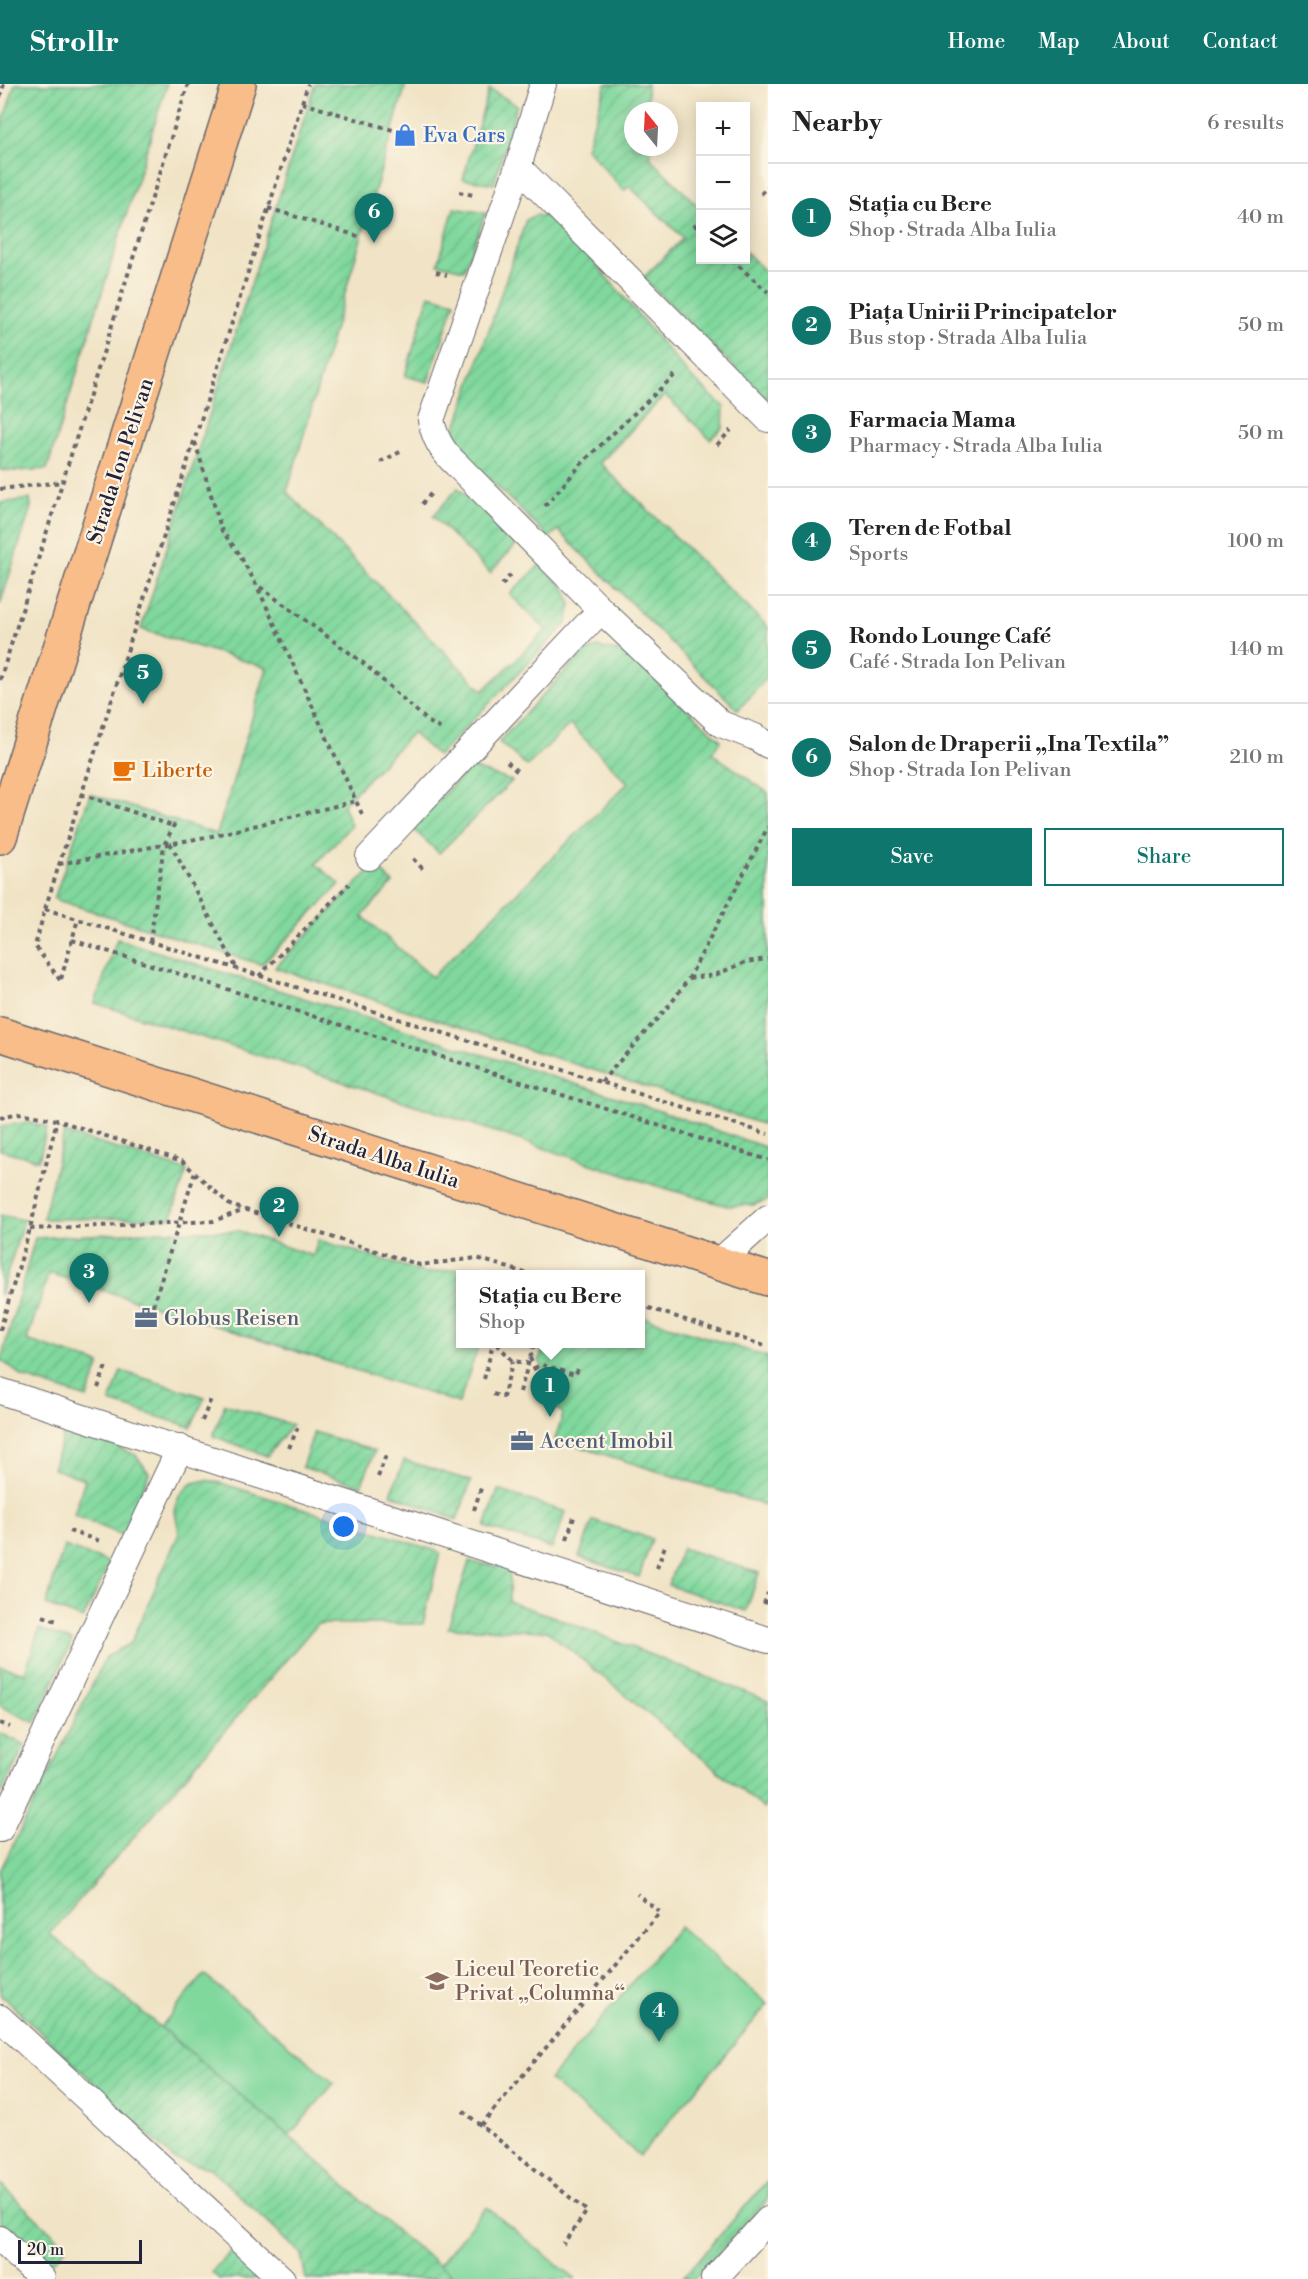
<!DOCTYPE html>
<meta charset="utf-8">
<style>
:root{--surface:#fff;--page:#f2f2f2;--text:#222;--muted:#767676;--line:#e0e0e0;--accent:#0f766e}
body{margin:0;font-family:"Libre Bodoni",serif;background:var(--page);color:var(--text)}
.controls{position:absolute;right:18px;top:18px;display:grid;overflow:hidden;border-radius:0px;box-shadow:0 3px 15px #0003}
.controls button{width:54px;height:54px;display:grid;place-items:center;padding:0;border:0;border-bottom:2px solid var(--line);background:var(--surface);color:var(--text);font:30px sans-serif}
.compass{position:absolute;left:624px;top:18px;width:54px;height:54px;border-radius:50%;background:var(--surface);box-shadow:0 3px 15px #0003;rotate:342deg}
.scale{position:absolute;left:18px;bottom:15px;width:124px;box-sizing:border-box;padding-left:6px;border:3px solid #22223b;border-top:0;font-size:16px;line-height:21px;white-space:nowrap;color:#22223b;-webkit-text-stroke:4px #fcf5e5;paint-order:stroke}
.you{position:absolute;left:344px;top:1443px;width:21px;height:21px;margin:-15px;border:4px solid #fff;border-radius:50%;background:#1a73e8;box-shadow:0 0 0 9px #1a73e833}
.badge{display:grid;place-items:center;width:39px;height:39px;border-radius:50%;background:var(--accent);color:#fff;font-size:20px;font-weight:700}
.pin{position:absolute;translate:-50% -50px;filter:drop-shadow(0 2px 3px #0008)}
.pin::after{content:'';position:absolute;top:32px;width:21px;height:18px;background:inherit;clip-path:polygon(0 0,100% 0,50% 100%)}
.popup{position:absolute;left:456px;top:1186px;width:189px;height:78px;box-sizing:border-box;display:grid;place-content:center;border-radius:0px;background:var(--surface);filter:drop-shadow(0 2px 4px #0005);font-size:20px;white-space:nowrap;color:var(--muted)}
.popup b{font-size:22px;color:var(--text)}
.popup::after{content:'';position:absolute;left:50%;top:100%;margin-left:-12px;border:12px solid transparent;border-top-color:var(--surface)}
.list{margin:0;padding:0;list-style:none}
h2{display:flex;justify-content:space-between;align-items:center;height:78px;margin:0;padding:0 24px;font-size:26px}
h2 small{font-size:20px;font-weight:400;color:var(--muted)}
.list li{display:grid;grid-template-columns:39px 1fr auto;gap:18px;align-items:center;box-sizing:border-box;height:108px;padding:0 24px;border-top:2px solid var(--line)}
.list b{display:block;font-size:22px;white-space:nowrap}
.list p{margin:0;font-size:20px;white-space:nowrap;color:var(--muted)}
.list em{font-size:20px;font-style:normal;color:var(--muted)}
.actions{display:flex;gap:12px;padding:18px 24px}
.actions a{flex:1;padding:14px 0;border:2px solid var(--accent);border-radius:0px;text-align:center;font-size:21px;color:var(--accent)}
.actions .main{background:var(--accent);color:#fff}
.icon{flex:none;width:33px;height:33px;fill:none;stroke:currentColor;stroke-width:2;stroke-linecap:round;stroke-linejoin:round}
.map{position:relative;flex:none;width:768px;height:2195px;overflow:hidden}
header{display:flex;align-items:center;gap:36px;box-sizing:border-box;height:84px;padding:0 30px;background:var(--accent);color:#fff}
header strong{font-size:28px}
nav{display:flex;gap:33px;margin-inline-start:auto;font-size:21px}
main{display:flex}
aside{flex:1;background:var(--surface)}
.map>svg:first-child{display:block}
</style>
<header>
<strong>Strollr</strong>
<nav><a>Home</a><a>Map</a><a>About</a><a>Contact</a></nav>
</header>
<main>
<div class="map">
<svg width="768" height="2195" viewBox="0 0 768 2195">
<defs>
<pattern id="garden-furrows" width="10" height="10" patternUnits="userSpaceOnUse" patternTransform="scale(1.5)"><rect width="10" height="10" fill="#80d89d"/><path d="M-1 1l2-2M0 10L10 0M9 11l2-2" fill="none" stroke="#6eb988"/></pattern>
</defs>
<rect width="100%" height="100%" fill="#fcf5e5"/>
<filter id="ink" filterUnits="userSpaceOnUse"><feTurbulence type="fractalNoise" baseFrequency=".0167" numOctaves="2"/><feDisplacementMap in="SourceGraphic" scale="12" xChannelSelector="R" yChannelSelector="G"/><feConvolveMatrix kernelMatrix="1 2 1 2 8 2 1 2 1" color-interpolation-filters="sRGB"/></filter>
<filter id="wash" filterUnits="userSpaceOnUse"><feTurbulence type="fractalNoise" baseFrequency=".008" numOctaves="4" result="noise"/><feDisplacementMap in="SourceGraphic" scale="24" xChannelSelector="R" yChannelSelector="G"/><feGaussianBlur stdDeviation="1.35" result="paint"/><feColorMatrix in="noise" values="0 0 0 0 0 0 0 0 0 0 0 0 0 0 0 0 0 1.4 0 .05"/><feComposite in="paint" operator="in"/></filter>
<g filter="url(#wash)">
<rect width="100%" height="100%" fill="#f1e4c6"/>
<g fill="#80d89d" stroke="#517d6c" stroke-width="1.5">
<polygon points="679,1843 768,1920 640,2072 549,1996"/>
<polygon points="204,1891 334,1999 289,2052 160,1944"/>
<polygon points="486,2123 575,2195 457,2195 439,2181"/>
</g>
<g fill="url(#garden-furrows)" stroke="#517d6c" stroke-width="1.5">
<polygon points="15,0 167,0 47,385 16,387 0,386 0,47"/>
<polygon points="315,0 406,0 287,408 483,607 546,546 510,510 541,480 566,506 571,520 567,539 438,672 412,649 343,721 351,741 316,780 340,800 262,881 54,815 90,710 217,750 267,584 141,545"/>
<polygon points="606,0 647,0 648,27 633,27 633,63 650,63 651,75 700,124 700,176 746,176 746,168 768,190 768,316 643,194 683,154 629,102 624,107 586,64"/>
<polygon points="489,5 517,21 494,100 463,95"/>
<polygon points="454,124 486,129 464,186 438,180"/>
<polygon points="535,131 553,134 567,146 689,291 724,323 723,344 710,355 665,311 600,379 768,543 768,592 738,626 558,446 549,454 458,364 454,349 526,136"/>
<polygon points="429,211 455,218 428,298 405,292"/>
<polygon points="458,404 518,459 490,489 433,432"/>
<polygon points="30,415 31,423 0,521 0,419"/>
<polygon points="598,563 628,570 721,656 712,669 768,709 768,1042 275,884 375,781 393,799 362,832 432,893 628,699 570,640 527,682 499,658 582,569"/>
<polygon points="469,683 512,697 439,769 412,744"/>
<polygon points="117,855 645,1022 768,1064 768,1116 753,1121 727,1122 654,1101 415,1021 95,919"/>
<polygon points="26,1038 47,1043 39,1076 0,1066 0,1043"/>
<polygon points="64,1049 187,1086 171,1134 43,1135"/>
<polygon points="0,1131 24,1136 0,1212"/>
<polygon points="162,1147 239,1147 313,1172 318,1156 426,1189 480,1182 503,1189 502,1190 460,1190 460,1260 479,1260 459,1319 49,1189 27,1256 100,1280 87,1314 23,1293 1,1276 35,1154"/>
<polygon points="640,1232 768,1273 768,1422 555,1355 563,1330 551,1318 554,1309 539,1276 545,1260 640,1260"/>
<polygon points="121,1287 205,1313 191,1343 110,1318"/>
<polygon points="225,1320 292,1341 267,1372 213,1352"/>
<polygon points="314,1348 375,1367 361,1402 302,1383"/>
<polygon points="64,1349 110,1360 136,1371 149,1389 124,1452 74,1431 85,1395 53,1385"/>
<polygon points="404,1376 471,1397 457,1436 391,1410"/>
<polygon points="205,1396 221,1399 440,1468 423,1540 317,1540 50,1850 289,2052 400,2150 457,2195 306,2195 301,2170 210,2084 175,2076 0,1910 0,1787 106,1573 131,1559 179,1449 175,1427 179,1412 191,1400"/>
<polygon points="498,1406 566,1428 552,1464 485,1443"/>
<polygon points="593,1436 652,1455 639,1493 579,1473"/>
<polygon points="64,1462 110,1479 83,1535 46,1521"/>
<polygon points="682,1464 759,1489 746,1527 668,1501"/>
<polygon points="469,1478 510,1484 509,1518 552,1532 768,1617 768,1718 763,1724 547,1547 448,1544"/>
<polygon points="39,1545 72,1557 35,1639 0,1622 0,1582 25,1589"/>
<polygon points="0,1649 25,1661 0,1712"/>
<polygon points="768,2096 768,2116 694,2195 682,2195"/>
<polygon points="0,2100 67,2163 48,2183 0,2138"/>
<polygon points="231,2167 261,2195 219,2195 212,2188"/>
</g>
</g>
<g filter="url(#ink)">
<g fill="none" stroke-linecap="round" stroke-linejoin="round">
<g stroke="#6a666c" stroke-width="28">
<g id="service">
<path d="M543,0L518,83L431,336C435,355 442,367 456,380L601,526L721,640L755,653L768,661"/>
<polyline points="518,83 768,335"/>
<polyline points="369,773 601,526"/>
<polyline points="718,1179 768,1134"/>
<polyline points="0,1307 768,1556"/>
<polyline points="0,1745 180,1364"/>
<polyline points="0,1934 282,2195"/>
<polyline points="0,2155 42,2195"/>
<polyline points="714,2195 768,2136"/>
</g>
</g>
<g stroke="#6a666c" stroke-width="36">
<g id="primary">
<polyline points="0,753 239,0"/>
<polyline points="0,950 768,1195"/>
</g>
</g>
<g stroke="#6a666c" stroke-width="4" stroke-dasharray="4.5 4.5" stroke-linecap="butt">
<polyline points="0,13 4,0"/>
<polyline points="302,19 393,46"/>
<polyline points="459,108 473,111"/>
<polyline points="761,110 768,103"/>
<polyline points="268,124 361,153"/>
<polyline points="694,140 700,147"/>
<polyline points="732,176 768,208"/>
<polyline points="436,188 447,191"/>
<polyline points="195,358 222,447 238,468 257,502 362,730"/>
<polyline points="717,361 731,346"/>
<polyline points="380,378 404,366"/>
<polyline points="0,405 62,398"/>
<polyline points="422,420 433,407"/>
<polyline points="545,422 585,376 677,289"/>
<polyline points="502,501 513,488"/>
<polyline points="260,503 362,578 429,638 443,646"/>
<polyline points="0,596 188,0"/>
<polyline points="507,678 520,690"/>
<polyline points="81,710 173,742"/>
<polyline points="170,759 237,885"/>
<polyline points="413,775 423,785"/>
<polyline points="59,780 212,752 356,717"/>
<polyline points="45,825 768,1050"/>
<polyline points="72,856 768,1076"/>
<polyline points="150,858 164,761 176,737"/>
<polyline points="259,892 349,800"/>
<polyline points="689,894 715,891 746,878 768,875"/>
<polyline points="61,895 78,835"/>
<polyline points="60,896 35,862 45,825 308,0"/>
<polyline points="601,998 672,918 689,894 768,743"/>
<polyline points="0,1033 20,1029 57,1036 182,1077 230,1121 420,1181 477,1174 528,1190"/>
<polyline points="30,1145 213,1137 245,1126"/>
<polyline points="640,1221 768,1263"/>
<polyline points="153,1222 195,1088"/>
<polyline points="0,1246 30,1145 57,1036"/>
<polyline points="497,1260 513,1277 527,1279"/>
<polyline points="530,1274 546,1311"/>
<polyline points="534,1284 542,1281 575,1291 578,1285"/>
<polyline points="484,1295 493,1260"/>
<polyline points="98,1304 106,1282"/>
<polyline points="520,1308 534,1260"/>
<polyline points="493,1310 503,1313 513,1277"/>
<polyline points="202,1337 211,1315"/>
<polyline points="289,1364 298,1343"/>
<polyline points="378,1393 386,1371"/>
<polyline points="474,1426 482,1401"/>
<polyline points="69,1447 100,1457"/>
<polyline points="567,1455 575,1430"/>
<polyline points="657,1484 666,1459"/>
<polyline points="764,1520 768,1509"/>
<polyline points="43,1532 59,1538"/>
<polyline points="0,1639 10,1643"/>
<polyline points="463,2027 587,2127 563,2160"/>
<polyline points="481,2041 660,1828 637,1810"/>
</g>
<use href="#service" stroke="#fff" stroke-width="26"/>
<use href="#primary" stroke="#f8bd89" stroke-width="33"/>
</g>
</g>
<defs>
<g id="shop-bare" transform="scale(1.8)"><path d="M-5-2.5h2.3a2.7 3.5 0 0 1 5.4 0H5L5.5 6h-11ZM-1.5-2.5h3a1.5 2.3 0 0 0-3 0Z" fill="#3f7fe0" stroke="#fcf5e5" stroke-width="2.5" paint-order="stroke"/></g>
<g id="cafe-bare" transform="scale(1.8)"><path d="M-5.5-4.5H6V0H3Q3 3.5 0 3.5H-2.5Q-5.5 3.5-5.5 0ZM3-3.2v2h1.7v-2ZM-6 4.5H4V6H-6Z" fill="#e8710a" stroke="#fcf5e5" stroke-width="2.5" paint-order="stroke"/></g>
<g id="office-bare" transform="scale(1.8)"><path d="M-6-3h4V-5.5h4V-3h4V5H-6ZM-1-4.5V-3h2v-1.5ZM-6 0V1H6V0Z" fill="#5c6f8a" stroke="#fcf5e5" stroke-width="2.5" paint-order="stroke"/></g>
<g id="school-bare" transform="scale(1.8)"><path d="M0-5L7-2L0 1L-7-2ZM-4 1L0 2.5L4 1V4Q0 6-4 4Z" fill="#8d6e63" stroke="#fcf5e5" stroke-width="2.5" paint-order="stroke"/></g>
</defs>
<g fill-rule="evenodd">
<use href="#shop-bare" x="405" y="51"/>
<use href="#cafe-bare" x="124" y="686"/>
<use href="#office-bare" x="146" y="1234"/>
<use href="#office-bare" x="522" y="1357"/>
<use href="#school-bare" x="437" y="1897"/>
</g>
<g text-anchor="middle" stroke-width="4.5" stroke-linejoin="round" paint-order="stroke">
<g font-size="21" fill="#366cbe" stroke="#fcf5e5" text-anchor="start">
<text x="423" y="58">Eva Cars</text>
</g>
<g font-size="21" fill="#22223b" stroke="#fcf5e5">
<text transform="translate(120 377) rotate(-72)" y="7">Strada Ion Pelivan</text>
<text transform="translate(384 1073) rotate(18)" y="7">Strada Alba Iulia</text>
</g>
<g font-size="21" fill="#c56008" stroke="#fcf5e5" text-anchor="start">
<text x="142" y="693">Liberte</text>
</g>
<g font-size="21" fill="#4e5e75" stroke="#fcf5e5" text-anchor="start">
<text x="164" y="1241">Globus Reisen</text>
<text x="540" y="1364">Accent Imobil</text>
</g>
<g font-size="21" fill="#785e54" stroke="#fcf5e5" text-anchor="start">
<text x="455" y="1892">Liceul Teoretic<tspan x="455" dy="24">Privat „Columna“</tspan></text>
</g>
</g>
</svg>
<div class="controls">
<button>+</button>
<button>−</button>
<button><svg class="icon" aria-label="layers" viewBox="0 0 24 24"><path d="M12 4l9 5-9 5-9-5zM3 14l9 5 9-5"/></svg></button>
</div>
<svg class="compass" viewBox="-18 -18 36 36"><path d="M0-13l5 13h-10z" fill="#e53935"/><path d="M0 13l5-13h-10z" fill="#767676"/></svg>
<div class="scale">20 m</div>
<div class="you"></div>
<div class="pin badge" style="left:550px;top:1333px">1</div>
<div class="popup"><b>Stația cu Bere</b>Shop</div>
<div class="pin badge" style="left:279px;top:1153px">2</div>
<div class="pin badge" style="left:89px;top:1219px">3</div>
<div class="pin badge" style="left:659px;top:1958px">4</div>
<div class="pin badge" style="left:143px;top:620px">5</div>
<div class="pin badge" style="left:374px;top:159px">6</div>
</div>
<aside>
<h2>Nearby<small>6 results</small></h2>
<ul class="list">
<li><span class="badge">1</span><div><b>Stația cu Bere</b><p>Shop · Strada Alba Iulia</p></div><em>40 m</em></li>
<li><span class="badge">2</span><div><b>Piața Unirii Principatelor</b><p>Bus stop · Strada Alba Iulia</p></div><em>50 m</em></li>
<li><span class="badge">3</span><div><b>Farmacia Mama</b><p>Pharmacy · Strada Alba Iulia</p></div><em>50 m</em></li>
<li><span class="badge">4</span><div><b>Teren de Fotbal</b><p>Sports</p></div><em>100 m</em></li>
<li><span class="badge">5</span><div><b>Rondo Lounge Café</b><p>Café · Strada Ion Pelivan</p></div><em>140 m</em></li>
<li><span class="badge">6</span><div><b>Salon de Draperii „Ina Textila”</b><p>Shop · Strada Ion Pelivan</p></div><em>210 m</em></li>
</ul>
<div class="actions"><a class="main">Save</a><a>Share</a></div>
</aside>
</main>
